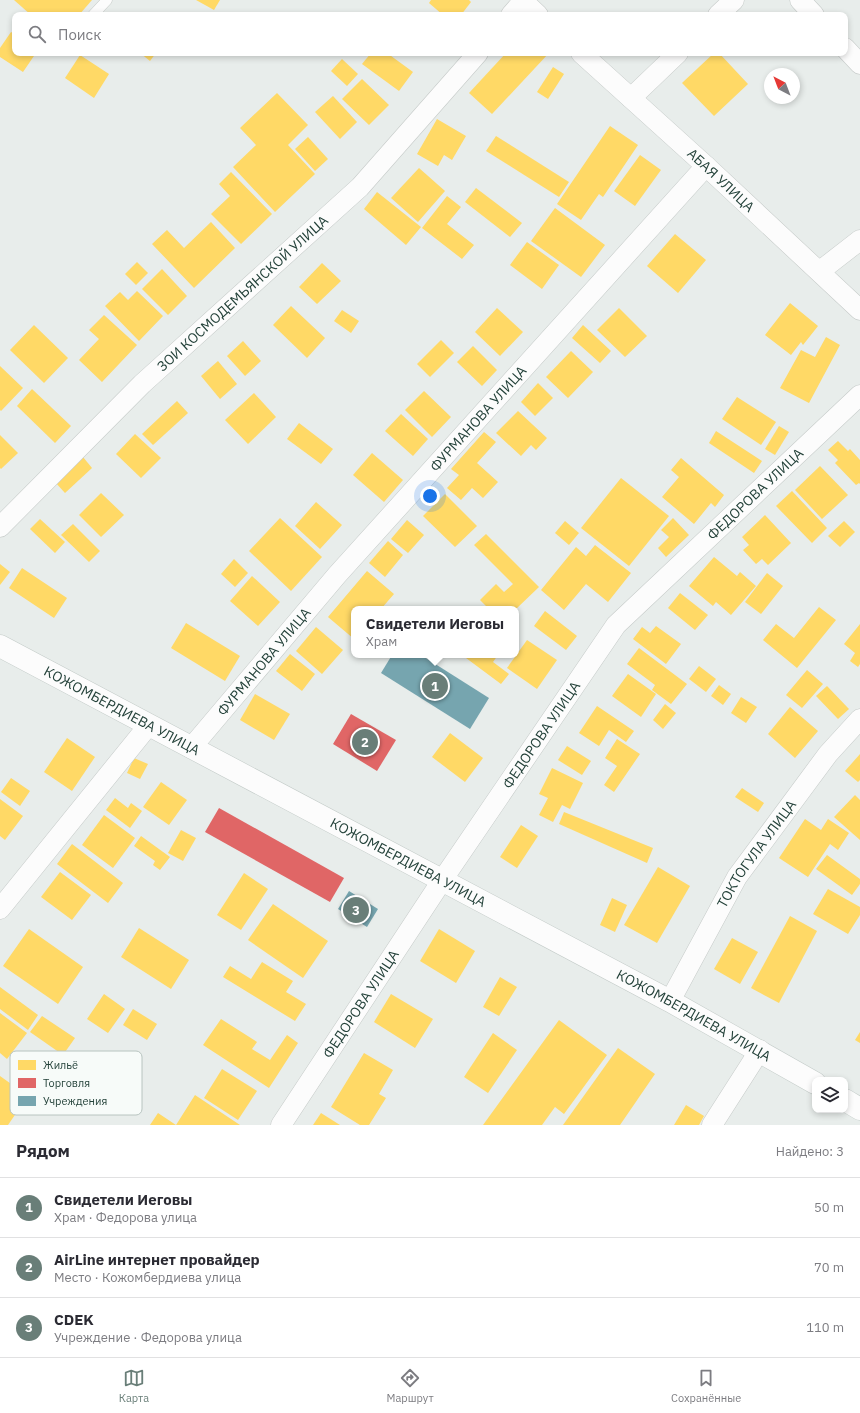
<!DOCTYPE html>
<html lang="ru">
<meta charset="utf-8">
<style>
:root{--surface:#fff;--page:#f2f2f3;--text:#2b2b33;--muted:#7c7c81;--line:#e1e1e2;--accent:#697e78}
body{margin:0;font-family:"IBM Plex Sans",sans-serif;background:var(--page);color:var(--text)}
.controls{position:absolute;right:12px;bottom:12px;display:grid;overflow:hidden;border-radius:8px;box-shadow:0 2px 6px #0003}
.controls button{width:36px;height:36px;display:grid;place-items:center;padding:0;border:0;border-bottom:1px solid var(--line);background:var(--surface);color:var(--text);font:20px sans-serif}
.compass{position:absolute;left:764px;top:68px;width:36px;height:36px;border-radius:50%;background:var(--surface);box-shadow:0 2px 6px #0003;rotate:318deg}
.you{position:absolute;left:430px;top:496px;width:14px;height:14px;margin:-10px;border:3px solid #fff;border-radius:50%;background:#1a73e8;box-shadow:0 0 0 6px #1a73e833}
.badge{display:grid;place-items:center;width:26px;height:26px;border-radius:50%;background:var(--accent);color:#fff;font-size:13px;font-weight:700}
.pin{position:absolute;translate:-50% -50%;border:2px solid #fff;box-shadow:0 1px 4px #0006}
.popup{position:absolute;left:351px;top:606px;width:168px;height:52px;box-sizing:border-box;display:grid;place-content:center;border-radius:8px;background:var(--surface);filter:drop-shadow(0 1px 3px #0005);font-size:13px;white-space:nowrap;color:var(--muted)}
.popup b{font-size:15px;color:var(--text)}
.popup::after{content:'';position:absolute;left:50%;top:100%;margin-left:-8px;border:8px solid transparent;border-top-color:var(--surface)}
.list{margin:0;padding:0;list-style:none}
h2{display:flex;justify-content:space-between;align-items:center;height:52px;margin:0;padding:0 16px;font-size:17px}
h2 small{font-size:13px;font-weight:400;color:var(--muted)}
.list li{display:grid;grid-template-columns:26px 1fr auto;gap:12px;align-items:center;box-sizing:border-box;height:60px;padding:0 16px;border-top:1px solid var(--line)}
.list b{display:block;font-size:15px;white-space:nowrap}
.list p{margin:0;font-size:13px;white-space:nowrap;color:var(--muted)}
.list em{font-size:13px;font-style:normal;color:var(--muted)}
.icon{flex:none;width:22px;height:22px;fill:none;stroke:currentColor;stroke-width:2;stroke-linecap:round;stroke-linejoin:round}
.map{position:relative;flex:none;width:860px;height:1125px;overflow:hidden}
.search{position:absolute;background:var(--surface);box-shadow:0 2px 6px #0003;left:12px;right:12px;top:12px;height:44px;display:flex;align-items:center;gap:10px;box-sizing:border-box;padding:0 14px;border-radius:8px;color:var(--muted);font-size:15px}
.sheet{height:232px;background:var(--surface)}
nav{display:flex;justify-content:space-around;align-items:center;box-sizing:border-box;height:56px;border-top:1px solid var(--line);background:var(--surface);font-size:11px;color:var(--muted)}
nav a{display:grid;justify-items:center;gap:2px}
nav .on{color:var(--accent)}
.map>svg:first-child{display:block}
</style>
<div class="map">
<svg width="860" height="1125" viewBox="0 0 860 1125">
<rect width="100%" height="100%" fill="#e8edeb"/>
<g fill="#ffd966">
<polygon points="14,0 92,0 79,15 31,15"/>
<polygon points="196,0 220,0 214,10"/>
<polygon points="431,0 469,0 471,2 461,15 443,15 429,3"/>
<polygon points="11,32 15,34 15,53 36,53 23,72 0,57 0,48"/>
<polygon points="140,53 156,53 150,61"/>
<polygon points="371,53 387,53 413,72 399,91 362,64"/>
<polygon points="506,53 549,53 492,114 469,93"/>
<polygon points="714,53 719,53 748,84 714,116 682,83"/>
<polygon points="80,55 109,74 94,98 65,78"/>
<polygon points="342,59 358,74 347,86 331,71"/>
<polygon points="553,67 564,74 548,99 537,92"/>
<polygon points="362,79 389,105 369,125 342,99"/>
<polygon points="277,93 308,125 288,145 315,174 275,212 233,167 256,145 240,128"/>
<polygon points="333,96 357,122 340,139 315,112"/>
<polygon points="437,119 466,136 452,160 444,155 438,166 417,154"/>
<polygon points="610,126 638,145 603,197 599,194 581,220 557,204"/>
<polygon points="496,136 569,182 559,197 486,151"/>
<polygon points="308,137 328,159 315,171 295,149"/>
<polygon points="640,155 661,170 635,206 614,191"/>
<polygon points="419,168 445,191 418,222 391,198"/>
<polygon points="231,172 272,214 241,244 211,214 230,196 219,184"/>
<polygon points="476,188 522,223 510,237 465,202"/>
<polygon points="377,192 421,227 406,245 364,209"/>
<polygon points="447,196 461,207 447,224 474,245 462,259 422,228"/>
<polygon points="555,208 605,245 581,277 531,241"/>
<polygon points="211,222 235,248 194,288 152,244 167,230 184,248"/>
<polygon points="675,234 706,260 678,293 647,266"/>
<polygon points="527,242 559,265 542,289 510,265"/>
<polygon points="137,262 148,273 136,285 125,274"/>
<polygon points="322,263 341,281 317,304 299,287"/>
<polygon points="162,269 187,296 168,315 142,289"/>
<polygon points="137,291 163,316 139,341 105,306 120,292 128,300"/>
<polygon points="790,303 818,326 803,345 801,342 791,355 765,335"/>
<polygon points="291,306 325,338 307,358 273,325"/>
<polygon points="497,308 523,332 500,356 475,332"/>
<polygon points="619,308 647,336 625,357 597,330"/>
<polygon points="342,310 359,321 351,333 334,321"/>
<polygon points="104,315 137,345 102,382 79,360 99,339 89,330"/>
<polygon points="34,325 68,358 44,383 10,350"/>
<polygon points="583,325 611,351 600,363 572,338"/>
<polygon points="826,337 840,345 809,403 780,388 801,350 815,357"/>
<polygon points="441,340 454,353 430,377 417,364"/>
<polygon points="243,341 261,361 245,376 227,356"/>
<polygon points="473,346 497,370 482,386 457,362"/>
<polygon points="571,351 593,372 568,398 546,377"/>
<polygon points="218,361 237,384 220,399 201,376"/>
<polygon points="0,366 23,388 1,411 0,410"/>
<polygon points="538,383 553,398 535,416 521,402"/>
<polygon points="32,389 71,426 55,443 17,406"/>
<polygon points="424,391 451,417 432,437 405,410"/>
<polygon points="254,393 276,417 248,444 225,420"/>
<polygon points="737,397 776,422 761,445 722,419"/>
<polygon points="177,401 188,413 153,445 142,434"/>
<polygon points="518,411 547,438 536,450 531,445 521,456 496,433"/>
<polygon points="401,414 428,439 413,456 385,431"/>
<polygon points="299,423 333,449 321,464 287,439"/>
<polygon points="779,426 789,432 775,455 765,449"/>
<polygon points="716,431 762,461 754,473 709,443"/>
<polygon points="484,432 496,442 477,463 498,482 483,498 472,488 461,500 447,488 459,475 451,469"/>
<polygon points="135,434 161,458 141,478 116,454"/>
<polygon points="0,435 18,453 1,469 0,468"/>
<polygon points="838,441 848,451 850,449 860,460 860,484 859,483 856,485 835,463 838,460 828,450"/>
<polygon points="372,453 403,480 384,502 353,475"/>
<polygon points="83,457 92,468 65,493 55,482"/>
<polygon points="681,458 724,495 715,507 711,503 694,524 662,497 679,477 671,470"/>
<polygon points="820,466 848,495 822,519 795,490"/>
<polygon points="621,478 669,516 629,566 581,528"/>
<polygon points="792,491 827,528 812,543 776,506"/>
<polygon points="101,493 124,515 101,537 79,515"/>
<polygon points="445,494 477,526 455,547 423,516"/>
<polygon points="316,502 342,525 320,549 295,526"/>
<polygon points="765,515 791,543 768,565 762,559 756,564 743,550 749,545 742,537"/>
<polygon points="280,518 322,557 291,591 249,551"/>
<polygon points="673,518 689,535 666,557 658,548 669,537 661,530"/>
<polygon points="40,519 65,542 55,553 30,529"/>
<polygon points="407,520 424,535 408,553 391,539"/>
<polygon points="565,521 579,533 569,545 555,533"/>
<polygon points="844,521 855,532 840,547 828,536"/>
<polygon points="73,524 100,551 89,562 61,535"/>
<polygon points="486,534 539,587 516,609 489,609 480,600 496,584 504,592 513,584 474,545"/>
<polygon points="388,541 403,555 385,577 369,563"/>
<polygon points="595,545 631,573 608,602 586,584 564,610 541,590 576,547 586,556"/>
<polygon points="714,557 737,576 740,572 756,586 731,615 716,602 713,606 689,586"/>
<polygon points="234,559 248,573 235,587 221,574"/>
<polygon points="0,564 10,572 0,585"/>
<polygon points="22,568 67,598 54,618 9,588"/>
<polygon points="367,571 394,594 381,609 354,609 354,639 328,617"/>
<polygon points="767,573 783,586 761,614 745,602"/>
<polygon points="252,576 280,602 258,626 230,601"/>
<polygon points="680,593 708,615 695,630 668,608"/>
<polygon points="819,607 836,620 797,668 763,640 776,624 794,638"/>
<polygon points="545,611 577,636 566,650 534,626"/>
<polygon points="186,623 240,656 225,681 171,648"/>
<polygon points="860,624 860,664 858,667 850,661 855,653 844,644"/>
<polygon points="656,626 681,644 666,664 633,639 642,627 650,633"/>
<polygon points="316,627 343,650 322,674 296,651"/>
<polygon points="527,640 557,660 537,689 507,668"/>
<polygon points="639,648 687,684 671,704 652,690 655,685 627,664"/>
<polygon points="290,654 315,674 302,691 276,671"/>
<polygon points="469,655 498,655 493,662 509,674 501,684 466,658"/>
<polygon points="699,666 716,679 706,692 689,679"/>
<polygon points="807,670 823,684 802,708 786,695"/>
<polygon points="628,674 656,694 641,717 612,696"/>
<polygon points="719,685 731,694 723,705 711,696"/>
<polygon points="827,686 849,709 838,719 816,696"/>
<polygon points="255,694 290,714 274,740 240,720"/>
<polygon points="741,697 757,707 746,723 731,713"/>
<polygon points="665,704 676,713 663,729 653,720"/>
<polygon points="597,706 634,731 626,742 609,730 599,746 579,733"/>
<polygon points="790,707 818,731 795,758 768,734"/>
<polygon points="450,733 483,758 465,782 432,757"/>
<polygon points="67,738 95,757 72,791 44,772"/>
<polygon points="617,739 640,754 614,792 604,785 617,766 605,758"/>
<polygon points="567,746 591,761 582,775 558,760"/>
<polygon points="860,754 860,780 858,782 845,771"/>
<polygon points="134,758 148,764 140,779 127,773"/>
<polygon points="552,768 583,783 570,809 562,805 553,822 539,815 548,798 539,794"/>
<polygon points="11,778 30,791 20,806 1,792"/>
<polygon points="161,782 187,800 169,825 143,807"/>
<polygon points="742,788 764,803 758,812 735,797"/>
<polygon points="855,795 860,800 860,840 834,817"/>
<polygon points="115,798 128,808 131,803 142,811 130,828 106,810"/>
<polygon points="0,799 23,816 5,840 0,836"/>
<polygon points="564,812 653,848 647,863 559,824"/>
<polygon points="104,815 135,838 113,868 82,845"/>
<polygon points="805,819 821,830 828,819 849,833 838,850 830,844 808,877 779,858"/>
<polygon points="521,825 538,836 517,868 500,857"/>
<polygon points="181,830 196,838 183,861 168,853"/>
<polygon points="141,836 170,857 160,870 153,865 155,861 134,846"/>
<polygon points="72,844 123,883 108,903 57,864"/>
<polygon points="827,855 860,879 860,884 852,895 816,869"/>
<polygon points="658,867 690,886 657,943 624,925"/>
<polygon points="60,872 91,895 72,920 41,897"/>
<polygon points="244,873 268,889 241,930 217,915"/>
<polygon points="828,889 860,907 860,915 848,934 813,914"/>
<polygon points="612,898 627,905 615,932 600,925"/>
<polygon points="273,904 328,941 303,978 248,940"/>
<polygon points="790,916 817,931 779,1003 751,988"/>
<polygon points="139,928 189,960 171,989 121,957"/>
<polygon points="29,929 83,967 58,1004 3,966"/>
<polygon points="439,929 475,951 456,983 420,961"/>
<polygon points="732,938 758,952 740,984 714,969"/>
<polygon points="262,962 293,981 286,992 306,1004 295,1021 223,977 230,966 251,979"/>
<polygon points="500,977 517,987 499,1016 483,1007"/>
<polygon points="0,987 38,1015 28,1030 0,1009"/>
<polygon points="104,994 125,1009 108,1033 87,1019"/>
<polygon points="391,994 433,1019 415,1048 374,1022"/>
<polygon points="133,1009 157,1024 147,1040 123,1025"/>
<polygon points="0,1013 27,1033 7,1059 0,1053"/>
<polygon points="42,1016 75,1038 63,1055 30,1032"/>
<polygon points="221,1019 257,1042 252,1049 270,1060 287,1035 298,1043 269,1088 203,1045"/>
<polygon points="559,1020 607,1055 564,1114 555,1107 542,1125 483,1125"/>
<polygon points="860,1032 860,1043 855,1040"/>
<polygon points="493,1033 517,1050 488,1093 464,1077"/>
<polygon points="618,1048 655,1074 620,1125 563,1125"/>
<polygon points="69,1051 98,1069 73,1110 44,1092"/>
<polygon points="364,1053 393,1070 379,1094 386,1098 369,1125 360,1125 331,1107"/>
<polygon points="222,1069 257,1091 238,1120 204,1098"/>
<polygon points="0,1076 28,1096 8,1125 0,1125"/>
<polygon points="195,1095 240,1125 150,1125 158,1113 176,1125"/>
<polygon points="686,1105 704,1116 699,1125 674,1125"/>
<polygon points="321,1113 340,1125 313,1125"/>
</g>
<g fill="#e06666">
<polygon points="351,714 396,740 377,771 333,744"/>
<polygon points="219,808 344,878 330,902 205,832"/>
</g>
<g fill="#76a5af">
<polygon points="392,655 421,655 489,698 470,729 381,673"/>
<polygon points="349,891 378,909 367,927 338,909"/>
</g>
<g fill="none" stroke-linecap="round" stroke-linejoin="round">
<g stroke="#c5cac8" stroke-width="11">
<polyline id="lane" points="93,15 107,0"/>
</g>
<g stroke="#c5cac8" stroke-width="21">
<g id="street">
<polyline points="522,0 538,15"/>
<polyline points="800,0 814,15"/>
<polyline points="511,15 524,0"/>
<polyline points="718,15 734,0"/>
<polyline points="845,48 860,64"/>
<path id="s1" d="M581,53L706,166L860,310"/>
<polyline points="631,98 678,53"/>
<polyline points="820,271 860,240"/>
<path id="s2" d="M0,527L142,384L360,187L478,53"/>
<path id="s3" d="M191,748L337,575L706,166"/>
<polyline points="0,909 148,726"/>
<path id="s4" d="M670,1001L737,877L828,754L860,719"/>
<path id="s5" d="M281,1125L443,879L616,625L860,395"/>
<polyline points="712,1125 760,1050"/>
</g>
</g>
<g stroke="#c3cbc8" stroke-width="23">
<g id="secondary">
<path id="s6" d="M0,646L670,1001L815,1083"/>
<polyline points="845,1100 860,1109"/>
</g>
</g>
<use href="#lane" stroke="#fcfcfc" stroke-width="10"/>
<use href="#street" stroke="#fcfcfc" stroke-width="20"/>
<use href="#secondary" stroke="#fcfcfc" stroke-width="22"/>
</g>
<g text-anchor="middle" stroke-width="4" stroke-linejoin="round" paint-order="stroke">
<g font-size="14" fill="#24423a" stroke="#f7fbf9">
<text dy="5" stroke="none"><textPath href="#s1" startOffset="189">АБАЯ УЛИЦА</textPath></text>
<text dy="5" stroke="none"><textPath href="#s2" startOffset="337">ЗОИ КОСМОДЕМЬЯНСКОЙ УЛИЦА</textPath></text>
<text dy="5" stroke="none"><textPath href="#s3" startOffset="437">ФУРМАНОВА УЛИЦА</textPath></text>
<text dy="5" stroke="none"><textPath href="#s5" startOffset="793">ФЕДОРОВА УЛИЦА</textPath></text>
<text dy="5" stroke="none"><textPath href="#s3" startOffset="113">ФУРМАНОВА УЛИЦА</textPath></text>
<text dy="5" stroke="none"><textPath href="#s6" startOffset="138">КОЖОМБЕРДИЕВА УЛИЦА</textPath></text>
<text dy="5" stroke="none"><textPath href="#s5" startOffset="469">ФЕДОРОВА УЛИЦА</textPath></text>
<text dy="5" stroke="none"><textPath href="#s4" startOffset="171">ТОКТОГУЛА УЛИЦА</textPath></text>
<text dy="5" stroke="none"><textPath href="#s6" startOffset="462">КОЖОМБЕРДИЕВА УЛИЦА</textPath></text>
<text dy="5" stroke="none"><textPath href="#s5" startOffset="145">ФЕДОРОВА УЛИЦА</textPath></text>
<text dy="5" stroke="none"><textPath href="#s6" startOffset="786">КОЖОМБЕРДИЕВА УЛИЦА</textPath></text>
</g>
</g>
<rect x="10" y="1051" width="132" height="64" rx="6" fill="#f7fbf9" stroke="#b8c4c0" stroke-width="1"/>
<rect x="18" y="1060" width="18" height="10" fill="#ffd966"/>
<rect x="18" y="1078" width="18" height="10" fill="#e06666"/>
<rect x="18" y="1096" width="18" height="10" fill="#76a5af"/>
<g font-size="11" fill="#24423a">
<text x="43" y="1069">Жильё</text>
<text x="43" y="1087">Торговля</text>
<text x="43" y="1105">Учреждения</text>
</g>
</svg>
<div class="controls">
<button><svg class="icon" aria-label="layers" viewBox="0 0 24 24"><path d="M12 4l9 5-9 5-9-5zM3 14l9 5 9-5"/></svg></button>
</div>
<svg class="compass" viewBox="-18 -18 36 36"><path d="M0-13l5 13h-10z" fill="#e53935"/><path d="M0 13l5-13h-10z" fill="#7c7c81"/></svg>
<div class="you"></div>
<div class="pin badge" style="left:435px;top:686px">1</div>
<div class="popup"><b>Свидетели Иеговы</b>Храм</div>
<div class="pin badge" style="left:365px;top:742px">2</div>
<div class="pin badge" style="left:356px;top:910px">3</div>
<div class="search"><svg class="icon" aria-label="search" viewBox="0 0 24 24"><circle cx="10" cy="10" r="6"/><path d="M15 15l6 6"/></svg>Поиск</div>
</div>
<section class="sheet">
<h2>Рядом<small>Найдено: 3</small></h2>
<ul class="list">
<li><span class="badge">1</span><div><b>Свидетели Иеговы</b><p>Храм · Федорова улица</p></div><em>50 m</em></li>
<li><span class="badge">2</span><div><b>AirLine интернет провайдер</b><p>Место · Кожомбердиева улица</p></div><em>70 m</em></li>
<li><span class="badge">3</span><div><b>CDEK</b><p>Учреждение · Федорова улица</p></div><em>110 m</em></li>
</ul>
</section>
<nav>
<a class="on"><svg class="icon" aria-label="map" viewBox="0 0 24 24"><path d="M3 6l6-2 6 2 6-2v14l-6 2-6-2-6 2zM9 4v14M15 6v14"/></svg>Карта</a>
<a><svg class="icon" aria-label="directions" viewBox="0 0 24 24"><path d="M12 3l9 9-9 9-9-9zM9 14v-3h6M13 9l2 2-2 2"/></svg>Маршрут</a>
<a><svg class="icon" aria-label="saved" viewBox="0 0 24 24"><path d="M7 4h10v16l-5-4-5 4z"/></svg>Сохранённые</a>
</nav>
